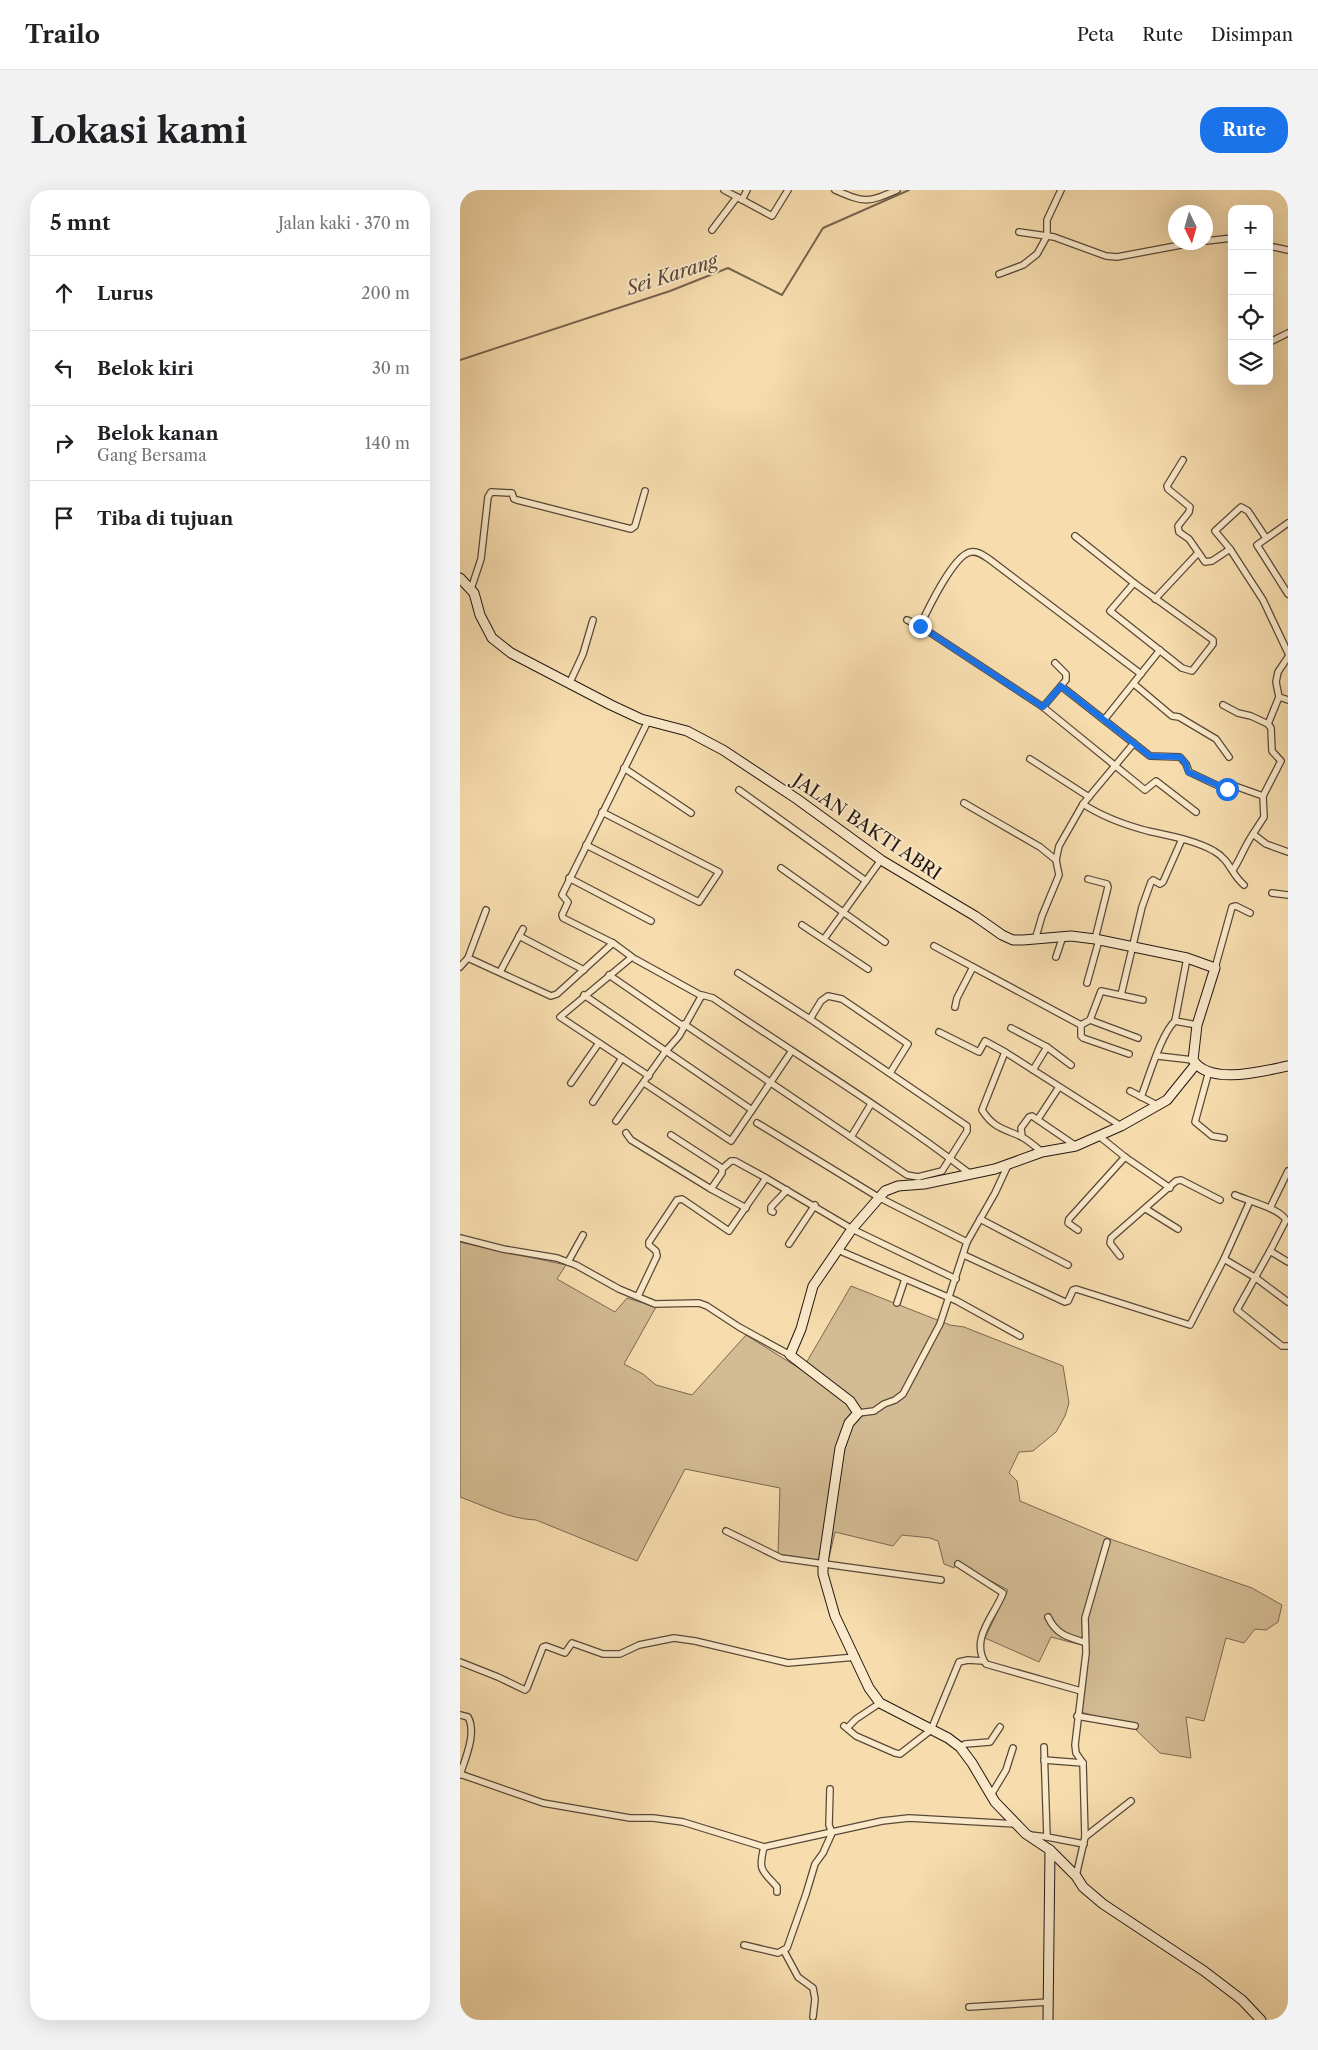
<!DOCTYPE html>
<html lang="id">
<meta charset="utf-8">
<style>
:root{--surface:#fff;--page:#f2f2f2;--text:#202124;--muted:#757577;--line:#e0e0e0;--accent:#1a73e8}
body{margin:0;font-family:"Libre Caslon Text",serif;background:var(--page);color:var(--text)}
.controls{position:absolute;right:15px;top:15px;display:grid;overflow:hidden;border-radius:10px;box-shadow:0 5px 20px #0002}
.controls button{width:45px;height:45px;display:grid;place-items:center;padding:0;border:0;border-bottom:1px solid var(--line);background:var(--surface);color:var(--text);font:25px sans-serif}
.compass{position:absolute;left:708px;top:15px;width:45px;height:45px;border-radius:50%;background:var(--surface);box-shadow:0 5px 20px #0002;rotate:175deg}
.stop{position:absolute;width:15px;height:15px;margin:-11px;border:4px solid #1a73e8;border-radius:50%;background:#fff}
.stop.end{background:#1a73e8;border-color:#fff;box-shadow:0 1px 5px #0008}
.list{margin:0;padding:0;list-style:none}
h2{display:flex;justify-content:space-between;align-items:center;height:65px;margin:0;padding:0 20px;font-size:21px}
h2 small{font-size:16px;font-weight:400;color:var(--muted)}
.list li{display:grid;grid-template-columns:32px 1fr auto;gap:15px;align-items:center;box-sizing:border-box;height:75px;padding:0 20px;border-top:1px solid var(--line)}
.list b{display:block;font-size:19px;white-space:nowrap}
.list p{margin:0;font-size:16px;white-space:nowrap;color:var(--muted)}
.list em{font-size:16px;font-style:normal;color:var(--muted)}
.icon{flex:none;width:28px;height:28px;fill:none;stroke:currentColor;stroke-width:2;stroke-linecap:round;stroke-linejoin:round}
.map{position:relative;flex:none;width:828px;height:1830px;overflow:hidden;border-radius:20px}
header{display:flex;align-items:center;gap:30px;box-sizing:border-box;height:70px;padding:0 25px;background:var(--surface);border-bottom:1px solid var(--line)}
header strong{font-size:24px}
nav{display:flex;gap:28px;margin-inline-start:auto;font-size:18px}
.intro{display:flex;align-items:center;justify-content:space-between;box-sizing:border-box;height:120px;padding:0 30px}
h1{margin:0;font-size:35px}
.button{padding:12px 22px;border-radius:20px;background:var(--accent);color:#fff;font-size:18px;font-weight:700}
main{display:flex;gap:30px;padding:0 30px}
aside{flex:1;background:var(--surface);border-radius:20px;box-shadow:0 5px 20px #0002}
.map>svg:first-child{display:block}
</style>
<header>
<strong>Trailo</strong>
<nav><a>Peta</a><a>Rute</a><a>Disimpan</a></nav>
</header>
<div class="intro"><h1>Lokasi kami</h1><a class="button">Rute</a></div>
<main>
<aside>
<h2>5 mnt<small>Jalan kaki · 370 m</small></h2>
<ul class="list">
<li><svg class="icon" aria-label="ahead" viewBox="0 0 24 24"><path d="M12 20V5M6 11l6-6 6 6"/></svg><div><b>Lurus</b></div><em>200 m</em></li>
<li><svg class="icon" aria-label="left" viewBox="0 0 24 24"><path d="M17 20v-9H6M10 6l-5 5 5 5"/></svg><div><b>Belok kiri</b></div><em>30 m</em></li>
<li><svg class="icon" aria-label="right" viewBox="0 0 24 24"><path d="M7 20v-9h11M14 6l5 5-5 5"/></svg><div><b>Belok kanan</b><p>Gang Bersama</p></div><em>140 m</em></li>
<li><svg class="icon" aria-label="arrive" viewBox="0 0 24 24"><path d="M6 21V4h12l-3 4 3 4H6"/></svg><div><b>Tiba di tujuan</b></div></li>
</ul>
</aside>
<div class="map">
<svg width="828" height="1830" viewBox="0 0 828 1830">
<rect width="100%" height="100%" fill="#f7ddae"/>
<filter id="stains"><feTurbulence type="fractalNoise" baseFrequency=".004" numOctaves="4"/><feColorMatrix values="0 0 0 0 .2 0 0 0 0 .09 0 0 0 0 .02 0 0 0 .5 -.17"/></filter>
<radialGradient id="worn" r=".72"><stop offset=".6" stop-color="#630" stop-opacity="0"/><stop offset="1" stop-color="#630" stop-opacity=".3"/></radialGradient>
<path fill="#d3bb93" stroke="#7b6852" d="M0,1052L106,1075L97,1089L155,1122L167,1108L196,1117L164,1174L183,1184L196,1195L232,1205L286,1145L342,1180L391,1096L490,1135L504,1137L603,1176L609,1213L605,1226L596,1242L573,1261L559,1262L549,1283L557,1291L560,1311L653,1350L792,1398L822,1415L818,1432L806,1440L795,1439L784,1453L766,1448L744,1531L726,1527L731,1568L700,1563L673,1537L621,1522L625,1456L591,1447L579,1472L525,1448L548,1400L497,1373L494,1378L484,1374L478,1351L470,1348L442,1345L433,1356L375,1342L368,1372L318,1364L320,1298L225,1279L177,1371L76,1330C49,1329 25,1316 0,1307Z"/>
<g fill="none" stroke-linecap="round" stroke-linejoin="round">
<polyline stroke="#77654f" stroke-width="2" points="0,170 210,101 268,78 322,105 363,38 449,0"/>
<g stroke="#584838" stroke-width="8">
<g id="street">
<polyline points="264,0 312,26 328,0"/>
<path d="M375,0C405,13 407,13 437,0"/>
<polyline points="282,10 287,0"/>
<polyline points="252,40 277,7"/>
<polyline points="559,42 594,47 646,66 657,67 737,52"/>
<polyline points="746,51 772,48"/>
<polyline points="809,56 828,60"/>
<polyline points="539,84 563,75 577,64 587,46 587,30 601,0"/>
<polyline points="810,152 828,143"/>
<polyline points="723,270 707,296 708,299 730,317 729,322 718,336 719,342 729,349 745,372 752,371 770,359"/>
<polyline points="828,333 797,355 828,404"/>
<polyline points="615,346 674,393"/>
<polyline points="806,348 788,321 781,317 755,341 770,359 803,410 828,463"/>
<polygon points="674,393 753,450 753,454 732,481 722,478 650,421"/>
<polyline points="11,399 21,369 28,307 31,302 52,303 54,309 57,310 171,339 175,336 185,301"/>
<polyline points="695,409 738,363"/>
<polyline points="447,430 460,436 583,517 685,600 696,591 736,622"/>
<path d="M460,436C467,421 494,364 511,362C518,361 523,365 529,369L681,484"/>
<polyline points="110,492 123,464 133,430"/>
<polyline points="674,494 712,526 719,527 756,549 769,567"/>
<polyline points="601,496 690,566 720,567 726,574 729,582 765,599 772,595 803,606"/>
<polyline points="819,507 828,510"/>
<polyline points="763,515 778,523 791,526 808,534 811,538 812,561 821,571 803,606 804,627 793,644 806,654 828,662"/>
<polyline points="583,517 606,490 606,484 595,473"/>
<polyline points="644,530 700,460"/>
<polyline points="188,531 102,705 108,712 102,725 103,728 153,753 172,767 100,827 189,886"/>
<polyline points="808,534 819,507 816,492 818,482 828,467"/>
<polyline points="570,569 629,607"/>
<polyline points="164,578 231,623"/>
<polyline points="279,600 406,691"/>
<polyline points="504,613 580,657 596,670"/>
<path d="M623,614C643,627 665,635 688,641C710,646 734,650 754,661C771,671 770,683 784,695"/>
<polyline points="126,655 239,712 259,682 142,622"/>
<polyline points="321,678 425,752"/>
<path d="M773,680C781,668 785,655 793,644"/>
<polyline points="109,688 191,731"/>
<polyline points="628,689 647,694 648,697 635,749"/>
<polyline points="812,703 828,705"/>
<polyline points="342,735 408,779"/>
<polyline points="59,746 124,780"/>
<polyline points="364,749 421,670"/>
<polyline points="575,750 582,726 599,685 596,670 599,656 623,614 674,553"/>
<polyline points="474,756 621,835 630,830 641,801 683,810"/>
<polyline points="596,767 603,746"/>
<polyline points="8,768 91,806 97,804 153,753"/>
<polyline points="175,769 242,806"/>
<polyline points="0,777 8,768 26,720"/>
<polyline points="755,778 772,717 776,716 790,723"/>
<polyline points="40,782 63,739"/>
<polyline points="149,785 223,836"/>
<polyline points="627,793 639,750"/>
<polyline points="124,805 292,920"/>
<polyline points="661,805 682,717 691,692 693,690 700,694 703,692 722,649"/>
<polyline points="495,817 497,808 513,777"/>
<polyline points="350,829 361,811 368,806 382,809 448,854 430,883"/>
<polyline points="630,830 678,848"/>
<polyline points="715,831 737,835"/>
<polyline points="224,834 447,985 458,987 482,981 507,941 507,936 350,829 278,783"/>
<polyline points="621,835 621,846 623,848 669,864"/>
<polyline points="551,838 587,857 611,875"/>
<path d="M479,842L519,862L525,851L545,862L522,920C534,939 545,939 562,947C569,951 576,957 582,962"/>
<polyline points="545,862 661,936"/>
<polyline points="698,866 733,870"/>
<polyline points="573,880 587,857"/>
<polyline points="749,881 735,932 752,946 764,948"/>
<polyline points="111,893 139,853"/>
<polyline points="184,893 271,951 331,862"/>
<polyline points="670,901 699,916"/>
<path d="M681,907C689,887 701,844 715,831L727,768"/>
<polyline points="133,912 162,868"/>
<polyline points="578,929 599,897"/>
<path d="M156,931L205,862L219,846L242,805L253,808C338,866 427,920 509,983"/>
<polyline points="297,933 418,1007 507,1052"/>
<polyline points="166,943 171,950 251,999 286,1018"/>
<polyline points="211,945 262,978 262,983 251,999"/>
<polyline points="639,946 665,967 710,998"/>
<polyline points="391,947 411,914"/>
<polyline points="562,947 561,938 569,927 572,926 616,956"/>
<polyline points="262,979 271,971 275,971 306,988"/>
<path d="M775,1005C788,1011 819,1018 826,1030L810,1061L777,1120L822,1156H828"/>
<polyline points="810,1018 828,981"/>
<polyline points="686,1019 718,1039"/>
<polyline points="313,1022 311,1021 311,1017 327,1000"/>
<polyline points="520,1029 608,1075"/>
<polyline points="618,1040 608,1033 609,1029 665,967"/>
<polyline points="0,1048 43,1059 97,1068 116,1075 159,1099 195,1114 239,1113 247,1116 279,1137 330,1165"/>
<polyline points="329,1054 355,1015"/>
<polyline points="378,1060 497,1111 560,1146"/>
<polyline points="810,1061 828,1072"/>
<polyline points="504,1065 605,1112 608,1111 613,1100 616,1099 730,1135 764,1069 790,1011"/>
<polyline points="660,1066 650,1053 651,1048 716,991 721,990 760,1010"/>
<polyline points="764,1069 796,1088 828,1112"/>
<polyline points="108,1072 123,1045"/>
<polyline points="178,1106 197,1066 196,1061 189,1055 189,1052 217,1010 222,1009 269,1041 306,988 392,1039 496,1089"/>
<polyline points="437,1113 445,1089"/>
<polyline points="398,1223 414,1221 424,1214 435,1210 443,1204 480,1134 507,1052 535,1003 548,975"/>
<polyline points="266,1341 321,1368 481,1390"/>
<path d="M498,1374L543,1403C535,1425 509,1449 526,1474L621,1501"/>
<path d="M588,1427C596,1444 607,1447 624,1452"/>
<polyline points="0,1472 38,1487 65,1500 67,1498 83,1457 86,1456 105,1463 112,1453 143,1464 160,1464 179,1455 214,1448 235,1451 328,1473 396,1467"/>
<path d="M0,1525L8,1527C17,1543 5,1569 0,1585"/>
<polyline points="617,1526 675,1536"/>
<polyline points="384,1536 396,1546 435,1563 440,1564 471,1540 499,1472 508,1470 523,1471"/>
<polyline points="387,1538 396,1529 420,1513"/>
<polyline points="500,1557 505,1554 530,1552 540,1537"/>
<polyline points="584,1570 623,1573"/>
<polyline points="0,1584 83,1613 170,1628 193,1628 223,1632 304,1657 422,1631 449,1628 556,1634"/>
<polyline points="531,1605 546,1580 553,1558"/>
<polyline points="570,1645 587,1647 584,1557"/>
<polyline points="587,1647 624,1654"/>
<polyline points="625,1647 671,1611"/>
<path d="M304,1657C298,1681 302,1680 317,1697V1702"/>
<polyline points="616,1686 625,1647 623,1573 616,1563 615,1555 626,1463 625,1428 647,1352"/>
<polyline points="284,1755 318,1763 327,1758 346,1704 355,1674 363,1663 372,1643 369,1635 370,1599"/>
<polyline points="324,1761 338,1787 353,1798 355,1809 353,1827"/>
<polyline points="509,1817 589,1812"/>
</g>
</g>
<g stroke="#231611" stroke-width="11">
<g id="secondary">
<path d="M0,388L14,403L20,425L32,448L51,463L151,515L181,529L227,541L263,560L337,609L421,670L515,726L542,745L553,750H563L611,746L635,749L727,768L755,778L737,835L733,870C750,896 803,881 828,876"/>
<polyline points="736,874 707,910 661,936 616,956 582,962 535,979 464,994 438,996 425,1001 392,1039 353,1096 341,1139 330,1165 390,1211 398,1223 389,1233 380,1258 363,1374 363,1384 375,1426 409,1498 420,1513 488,1548 500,1557 512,1573 535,1612 566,1644 590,1660 616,1686 623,1697 643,1714 744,1781 782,1810 801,1830"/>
<polyline points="588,1830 590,1660"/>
</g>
</g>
<use href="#street" stroke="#fae9ca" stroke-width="5.5"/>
<use href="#secondary" stroke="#fae9ca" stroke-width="9"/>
</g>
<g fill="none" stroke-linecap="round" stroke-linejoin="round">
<polyline stroke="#1a73e8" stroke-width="6" points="460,436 583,517 601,496 690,566 720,567 726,574 728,582 767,599"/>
</g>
<g text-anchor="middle" stroke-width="4" stroke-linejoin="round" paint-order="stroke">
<g font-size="18" fill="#231611" stroke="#fae9ca">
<text transform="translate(407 637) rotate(34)" y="6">JALAN BAKTI ABRI</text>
</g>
<g font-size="19" font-style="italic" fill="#5b4a3b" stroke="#fae9ca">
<text transform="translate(212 84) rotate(-18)" y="7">Sei Karang</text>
</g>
</g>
<rect width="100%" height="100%" filter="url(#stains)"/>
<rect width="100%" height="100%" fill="url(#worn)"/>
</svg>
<div class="controls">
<button>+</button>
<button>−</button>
<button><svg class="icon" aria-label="locate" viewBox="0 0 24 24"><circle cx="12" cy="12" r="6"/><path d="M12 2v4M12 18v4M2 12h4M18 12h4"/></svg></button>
<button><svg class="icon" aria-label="layers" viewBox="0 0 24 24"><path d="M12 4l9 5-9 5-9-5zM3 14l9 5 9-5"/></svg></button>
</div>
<svg class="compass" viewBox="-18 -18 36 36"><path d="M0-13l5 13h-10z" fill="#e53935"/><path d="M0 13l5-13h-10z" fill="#757577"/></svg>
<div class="stop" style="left:767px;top:599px"></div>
<div class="stop end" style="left:460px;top:436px"></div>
</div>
</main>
